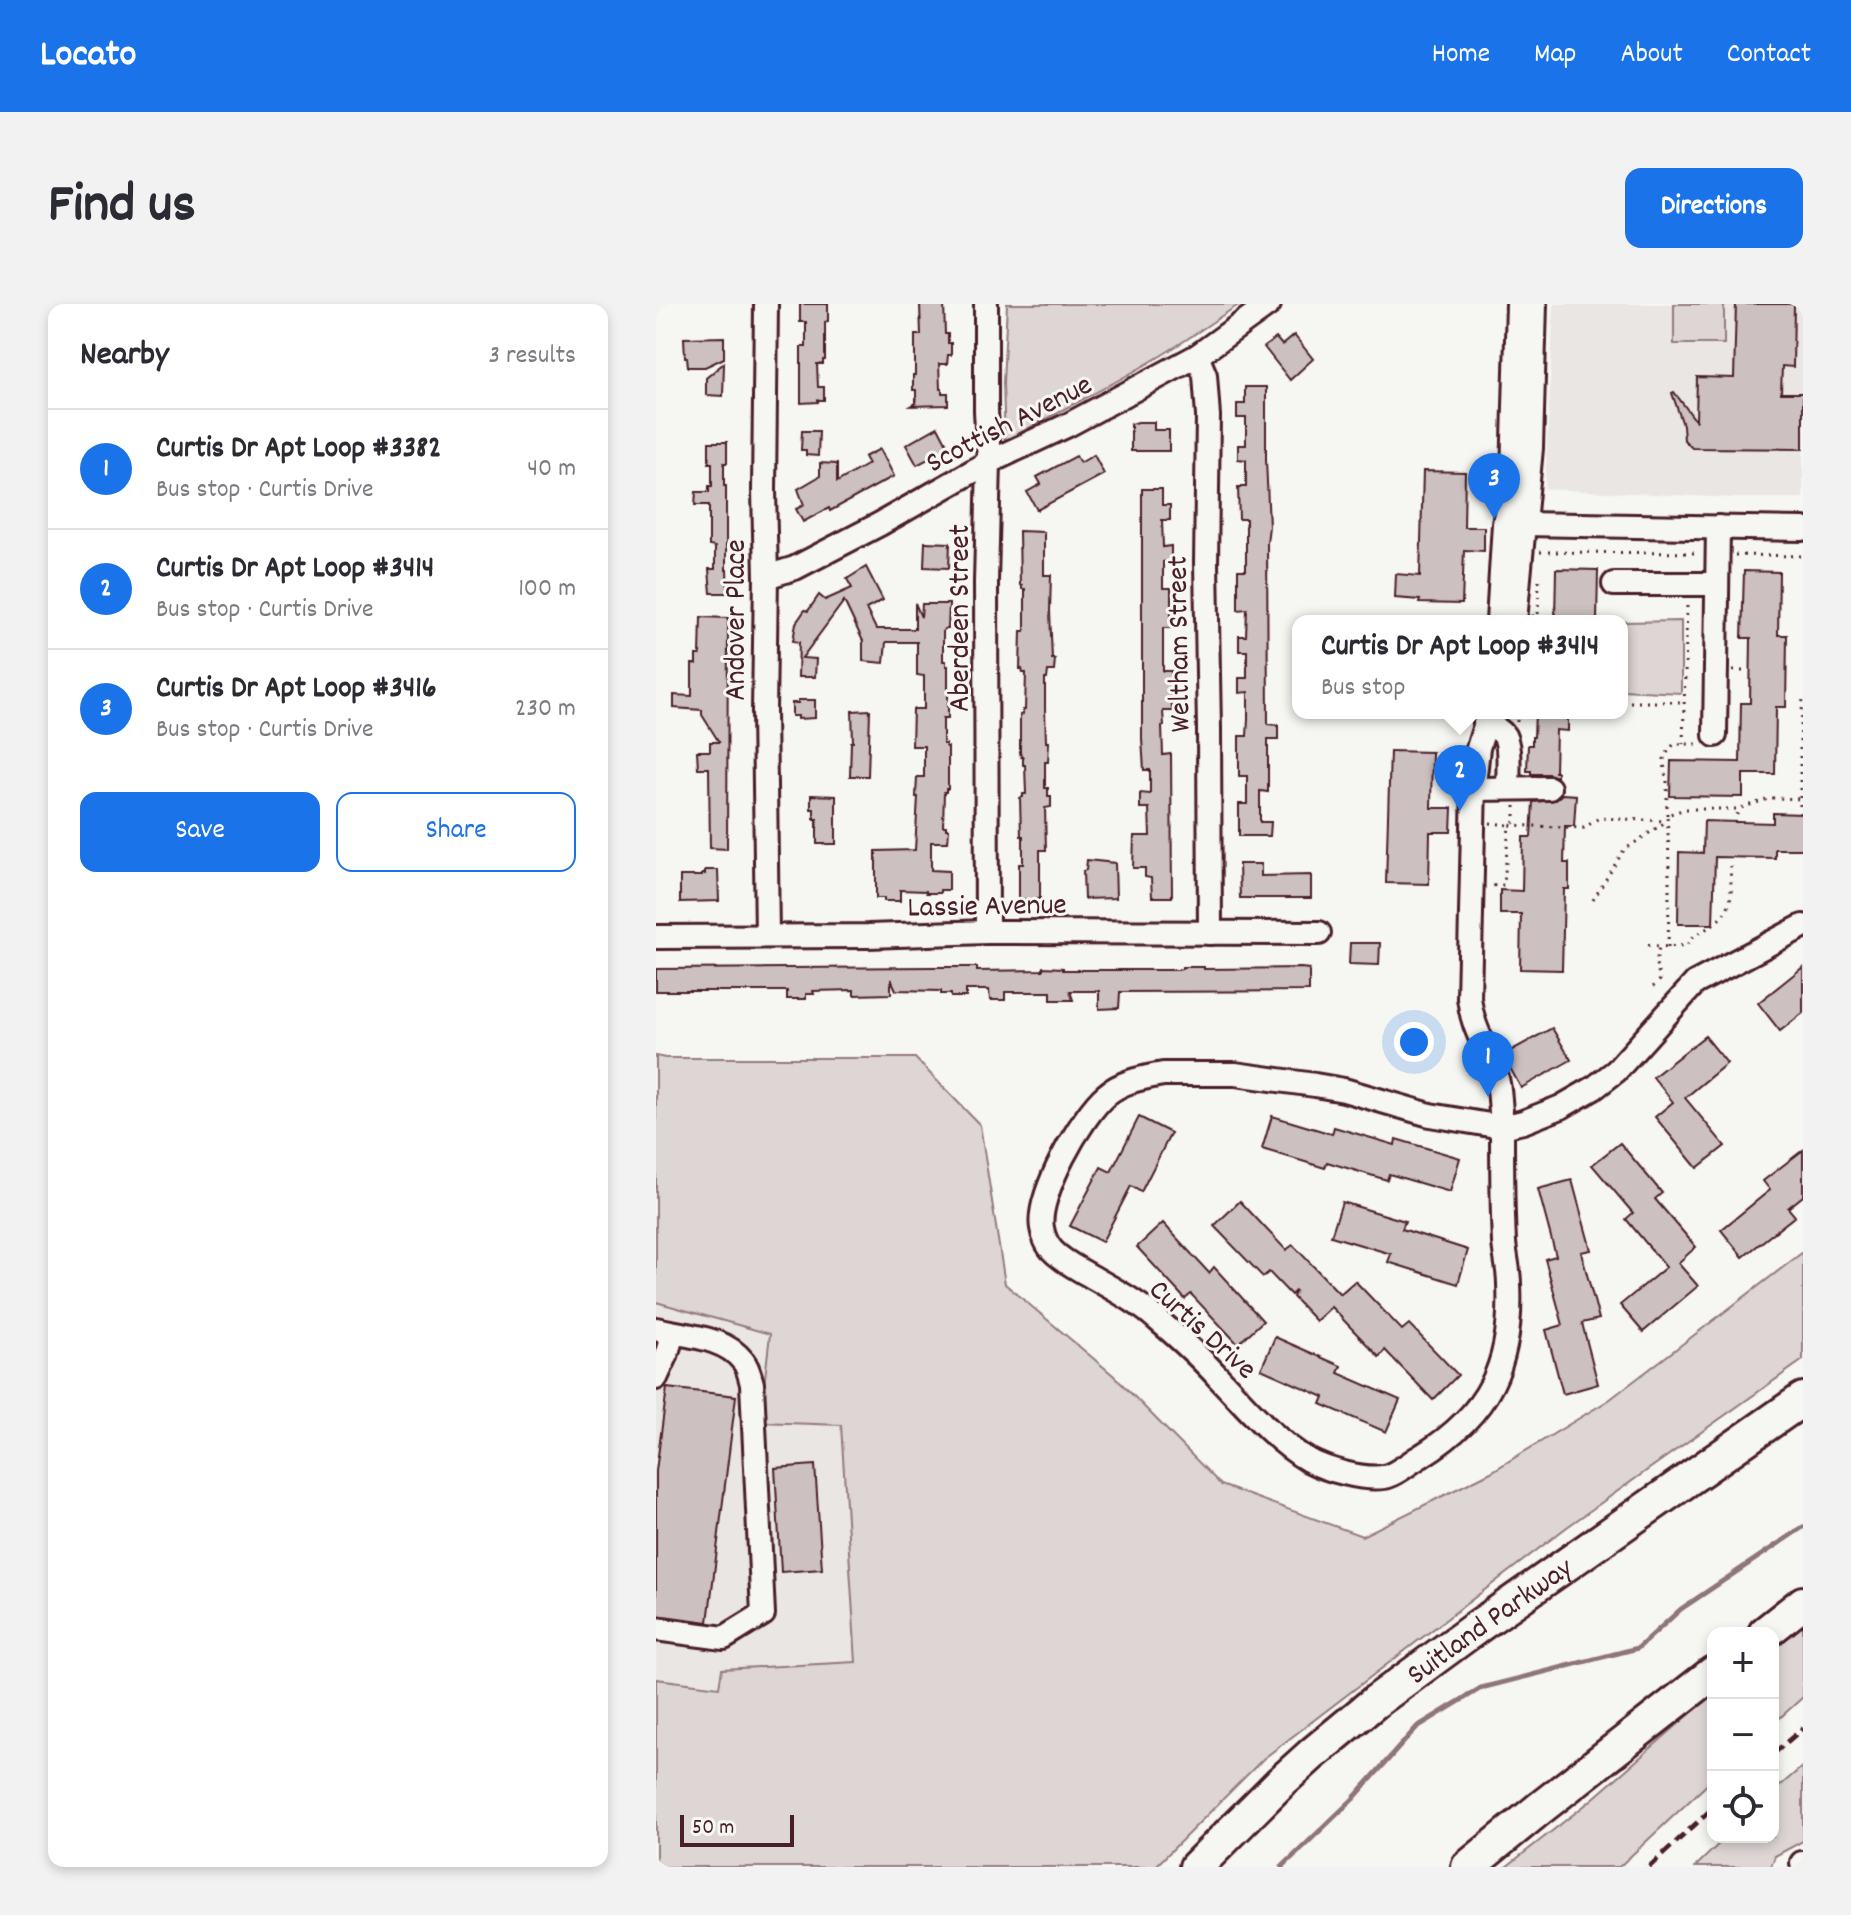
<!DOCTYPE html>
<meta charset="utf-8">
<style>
:root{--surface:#fff;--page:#f2f2f3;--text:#2b2b33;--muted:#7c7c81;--line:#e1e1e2;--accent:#1a73e8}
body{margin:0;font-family:Dekko,sans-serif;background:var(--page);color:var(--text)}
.controls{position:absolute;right:24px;bottom:24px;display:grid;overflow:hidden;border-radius:16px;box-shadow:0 4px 12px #0003}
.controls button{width:72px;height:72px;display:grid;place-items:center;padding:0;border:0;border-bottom:2px solid var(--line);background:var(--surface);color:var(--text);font:40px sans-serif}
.scale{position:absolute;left:24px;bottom:20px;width:114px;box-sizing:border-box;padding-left:8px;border:4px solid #4a1f2b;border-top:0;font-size:22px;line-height:28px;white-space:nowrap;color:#4a1f2b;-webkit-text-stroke:6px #f6f6f2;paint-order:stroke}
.you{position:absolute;left:758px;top:738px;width:28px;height:28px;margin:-20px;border:6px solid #fff;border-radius:50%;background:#1a73e8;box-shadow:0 0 0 12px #1a73e833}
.badge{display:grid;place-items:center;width:52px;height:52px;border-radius:50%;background:var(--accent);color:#fff;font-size:26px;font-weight:700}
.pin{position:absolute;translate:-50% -66px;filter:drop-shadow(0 2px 4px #0008)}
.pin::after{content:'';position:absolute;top:42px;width:28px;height:24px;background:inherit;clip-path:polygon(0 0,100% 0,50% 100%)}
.popup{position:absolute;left:636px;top:311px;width:336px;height:104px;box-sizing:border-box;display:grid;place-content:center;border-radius:16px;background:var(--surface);filter:drop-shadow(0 2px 6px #0005);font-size:26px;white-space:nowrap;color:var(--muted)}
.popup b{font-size:30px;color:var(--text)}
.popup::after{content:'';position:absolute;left:50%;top:100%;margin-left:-16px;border:16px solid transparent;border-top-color:var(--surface)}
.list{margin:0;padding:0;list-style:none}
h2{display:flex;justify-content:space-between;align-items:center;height:104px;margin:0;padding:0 32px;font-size:34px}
h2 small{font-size:26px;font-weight:400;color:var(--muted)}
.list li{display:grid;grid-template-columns:52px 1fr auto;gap:24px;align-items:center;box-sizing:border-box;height:120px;padding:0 32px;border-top:2px solid var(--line)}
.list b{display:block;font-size:30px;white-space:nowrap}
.list p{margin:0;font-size:26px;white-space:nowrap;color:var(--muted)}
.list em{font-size:26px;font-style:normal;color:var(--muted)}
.actions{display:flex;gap:16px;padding:24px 32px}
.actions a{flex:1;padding:18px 0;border:2px solid var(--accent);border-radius:16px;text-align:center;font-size:28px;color:var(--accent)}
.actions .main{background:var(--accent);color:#fff}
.icon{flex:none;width:44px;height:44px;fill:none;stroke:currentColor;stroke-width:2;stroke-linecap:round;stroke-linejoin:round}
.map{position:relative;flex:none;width:1147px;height:1563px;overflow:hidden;border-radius:16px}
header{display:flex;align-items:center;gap:48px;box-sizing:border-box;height:112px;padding:0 40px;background:var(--accent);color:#fff}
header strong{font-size:38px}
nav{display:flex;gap:44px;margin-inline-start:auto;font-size:28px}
.intro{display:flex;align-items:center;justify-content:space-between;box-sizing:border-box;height:192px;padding:0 48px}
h1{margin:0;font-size:56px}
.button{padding:20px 36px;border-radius:16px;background:var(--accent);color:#fff;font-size:28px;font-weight:700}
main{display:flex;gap:48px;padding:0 48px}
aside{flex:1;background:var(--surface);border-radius:16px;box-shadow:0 4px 12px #0003}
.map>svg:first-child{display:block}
</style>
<header>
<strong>Locato</strong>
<nav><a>Home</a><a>Map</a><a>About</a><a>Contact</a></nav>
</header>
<div class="intro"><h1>Find us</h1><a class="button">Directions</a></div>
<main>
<aside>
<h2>Nearby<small>3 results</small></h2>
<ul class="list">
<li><span class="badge">1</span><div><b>Curtis Dr Apt Loop #3382</b><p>Bus stop · Curtis Drive</p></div><em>40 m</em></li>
<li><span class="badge">2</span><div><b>Curtis Dr Apt Loop #3414</b><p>Bus stop · Curtis Drive</p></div><em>100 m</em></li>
<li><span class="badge">3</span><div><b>Curtis Dr Apt Loop #3416</b><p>Bus stop · Curtis Drive</p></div><em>230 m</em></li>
</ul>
<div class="actions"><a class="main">Save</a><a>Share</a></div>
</aside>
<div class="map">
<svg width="1147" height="1563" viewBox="0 0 1147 1563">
<rect width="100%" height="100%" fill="#f6f6f2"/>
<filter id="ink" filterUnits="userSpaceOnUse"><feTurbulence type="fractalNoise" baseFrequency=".0125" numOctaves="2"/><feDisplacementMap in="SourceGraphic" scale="16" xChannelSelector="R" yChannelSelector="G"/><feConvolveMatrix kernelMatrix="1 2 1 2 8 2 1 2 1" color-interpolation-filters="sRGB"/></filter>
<g filter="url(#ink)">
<g fill="#e9e6e3">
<polygon points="898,0 1147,0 1147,194 1080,194 889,185"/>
<polygon points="0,998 114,1030 104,1118 185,1121 200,1358 67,1365 63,1383 0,1375"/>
</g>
<g fill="#ddd6d5" stroke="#947a80" stroke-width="2">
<path d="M351,0H584C554,19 526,40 496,57C448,86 397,109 349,138L347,79Z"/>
<rect x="1018" y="0" width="50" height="40"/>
<polygon points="1025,317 1025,389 966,386 966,318"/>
<polygon points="0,752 9,754 259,754 324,821 349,980 457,1071 565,1181 706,1232 835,1168 953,1096 1147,948 1147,1056 911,1223 607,1455 499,1563 0,1563 0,1375 63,1383 66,1365 200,1358 185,1121 104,1118 114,1030 0,998"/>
<polygon points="1147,1319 1147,1393 1117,1420 1117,1341"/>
<polygon points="1057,1390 1057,1475 963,1563 850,1563 933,1498"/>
<polygon points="1147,1462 1147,1537 1119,1552 1115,1563 1039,1563 1070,1533 1117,1533 1117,1488"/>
</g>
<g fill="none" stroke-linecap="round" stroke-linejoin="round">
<polyline stroke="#8e747a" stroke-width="5" points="626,1563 697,1495 761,1423 825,1384 982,1344 1025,1305 1147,1223"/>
</g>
<g fill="#ccc1c0" stroke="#4a1f2b" stroke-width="2">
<polygon points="144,0 172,0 172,17 169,18 169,56 167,56 167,60 161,60 162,83 168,83 168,96 162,96 162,98 145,99 145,43 150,43 150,18 144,18"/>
<polygon points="264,0 288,0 289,30 292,30 292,39 295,39 295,51 292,51 291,60 283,60 284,85 286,85 286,89 292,89 292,101 255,102 260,99 260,86 257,86 257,71 259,71 259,31 265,31"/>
<polygon points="1080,0 1138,0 1137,63 1126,62 1125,89 1147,89 1147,145 1036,144 1028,136 1027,121 1016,89 1018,88 1040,117 1041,73 1078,74"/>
<polygon points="638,31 657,55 634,76 608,43 620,34 626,41"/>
<polygon points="68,33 68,54 49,63 32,63 31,53 29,53 28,34"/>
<polygon points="68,59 67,92 50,91 50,74"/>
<polygon points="589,83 610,83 610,156 613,222 611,239 612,420 622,421 622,435 612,435 612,488 604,487 604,518 615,518 614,532 583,532 583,500 591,500 591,472 583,472 583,432 591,432 592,415 592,388 583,389 583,374 591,374 591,347 583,347 583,332 590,332 591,305 582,306 582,266 590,266 590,215 583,215 582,183 590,183 590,156 582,155 582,141 590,141 590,114 581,114 581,100 589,100"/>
<polygon points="482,118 498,118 498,126 513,126 513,147 475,147 475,120"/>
<polygon points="282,123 293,144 261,161 250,141"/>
<polygon points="146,127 163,127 162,152 150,151 150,146 145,146"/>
<polygon points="53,138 71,138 71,159 68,159 68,182 70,182 70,266 71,266 72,289 55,289 53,265 59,265 59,243 53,242 53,201 39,201 40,188 53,188 53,182 56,182 56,159 53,159"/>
<polygon points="224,145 238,172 174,207 173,204 147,218 140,205 148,201 142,185 164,172 164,159 181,160 181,178 212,160 208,153"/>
<polygon points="438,151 448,170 381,206 371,188 385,180 381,173 420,152 424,159"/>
<polygon points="767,167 809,168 808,223 828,223 828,247 808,246 806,300 763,299 764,296 739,294 740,270 764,272"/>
<polygon points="486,185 506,185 506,201 514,201 514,216 506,216 507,243 515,242 515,257 507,258 507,284 515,284 515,324 507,324 507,367 515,367 516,407 507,407 508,422 506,422 507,451 515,450 516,593 496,593 495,574 489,573 489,564 477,564 478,532 494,532 493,504 484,504 484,489 494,490 494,466 488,466 486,435"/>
<polygon points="363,227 388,228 388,271 395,271 394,307 396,355 399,355 398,367 392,367 391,375 389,375 389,404 390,438 393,438 392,458 389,458 389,484 392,484 392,492 395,492 395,503 389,504 390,546 384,546 384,595 363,595 363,560 367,560 367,532 365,532 364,494 367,493 367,490 370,490 369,461 367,461 367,453 365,453 364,448 364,411 367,410 367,406 369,406 370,369 367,369 366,365 364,365 365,327 369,327 369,285 366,285 366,281 364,281"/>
<polygon points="269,238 294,239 293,264 268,263"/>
<polygon points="210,263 227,296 210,305 220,325 259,325 259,299 265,313 266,300 293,300 292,325 288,325 287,327 287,357 290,357 290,362 292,362 292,414 287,414 287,440 290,440 290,443 292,443 292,485 290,485 290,488 288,488 287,522 290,522 290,525 293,525 292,538 275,538 275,566 293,567 293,586 284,586 284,589 270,589 270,587 244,586 244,597 228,597 228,594 220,594 220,547 259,546 262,493 260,493 261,473 268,473 268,442 256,442 257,405 268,405 268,372 261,371 261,338 230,338 228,359 207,357 207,337 188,297 146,354 160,355 159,373 142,373 143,338 137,337 140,319 149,306 152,307 163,291 169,296 196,284 191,275"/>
<polygon points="900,265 942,266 941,317 899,317"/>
<polygon points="1088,267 1123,268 1122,331 1131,331 1130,403 1120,403 1119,470 1087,470 1087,493 1014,492 1015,457 1084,458 1085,399 1094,399 1095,334 1086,334"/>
<polygon points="45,313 72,314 71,545 54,544 53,464 42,464 41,447 54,447 54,438 63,438 46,411 46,406 18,404 18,391 36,392 36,360 40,360 40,351 44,351"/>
<polygon points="142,396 159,396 159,414 142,415 142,412 136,412 136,399 142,399"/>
<polygon points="214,406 212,472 194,472 195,438 197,438 196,407"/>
<polygon points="879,409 912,409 912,427 900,426 899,468 901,468 901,473 893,470 875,470 875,467 871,467 872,441 876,441 876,433 878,433"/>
<polygon points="734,447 776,448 775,504 796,504 795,528 774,528 773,580 730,579"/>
<polygon points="906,490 920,491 918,522 909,522 908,559 913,559 913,585 908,585 906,666 864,665 865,610 844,610 844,586 866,587 867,533 875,533 877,498 899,496"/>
<polygon points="155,491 180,492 180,540 161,540 161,515 158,515 158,505 155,505"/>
<polygon points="1117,509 1147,510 1147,545 1119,545 1119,554 1059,553 1057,620 1022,620 1023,548 1047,549 1048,517 1117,519"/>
<polygon points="431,556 459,559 460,594 428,595 427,567 430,566"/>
<polygon points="583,560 605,560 605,572 655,571 655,594 584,594"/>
<polygon points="49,566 62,566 63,597 24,598 24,572 46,572 46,570 49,570"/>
<polygon points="694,639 724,639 723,661 693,660"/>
<polygon points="277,663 321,663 321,667 387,666 387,663 407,664 407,666 522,666 526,665 526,663 548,663 548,665 645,664 653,665 653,687 464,688 463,704 443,705 443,687 414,687 417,696 395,696 395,688 349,688 349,696 334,696 333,686 310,686 310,693 295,693 295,690 285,690 285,687 240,686 235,675 235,690 198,691 198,686 157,687 158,690 150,690 150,695 131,695 131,687 0,687 0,665"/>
<polygon points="1147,663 1147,709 1124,727 1102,699"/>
<polygon points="896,724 915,756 865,784 847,751"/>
<polygon points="1049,732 1071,759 1029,794 1069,842 1041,864 999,813 1017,798 997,773"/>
<polygon points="616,812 676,830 678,823 739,841 740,835 804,854 794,888 733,870 731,876 671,858 669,864 606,845"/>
<polygon points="483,813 515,829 485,888 475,882 446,938 414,922 445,863 455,868"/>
<polygon points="964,839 1006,889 999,895 1040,943 1022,959 1042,982 987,1028 964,1001 1010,963 970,915 977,909 936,861"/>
<polygon points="1147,846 1147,892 1132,904 1139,912 1087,953 1065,926 1114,886 1107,877"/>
<polygon points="916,876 935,946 925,948 943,1015 926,1019 942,1080 907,1090 890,1026 907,1021 889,955 900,952 882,885"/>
<polygon points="584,897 630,946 637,941 684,990 699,977 746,1026 753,1020 802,1071 777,1096 729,1046 723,1053 675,1003 660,1017 637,993 640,986 635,991 613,968 607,973 558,922"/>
<polygon points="686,898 749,917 746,925 812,946 802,980 732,958 735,950 675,932"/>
<polygon points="507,919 553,969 558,963 607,1017 582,1040 535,990 529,995 481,943"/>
<polygon points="619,1033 685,1062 682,1069 744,1096 730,1128 665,1100 668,1093 605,1065"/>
<polygon points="11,1084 80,1092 52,1318 0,1311 0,1167"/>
<polygon points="159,1161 166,1265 125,1268 119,1164"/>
</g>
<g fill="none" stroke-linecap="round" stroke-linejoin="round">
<g stroke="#4a1f2b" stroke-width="28">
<g id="minor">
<polyline points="110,0 108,186 110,273 108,407 111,632"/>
<polyline points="330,0 330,107 333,158 330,278 331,628"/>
<polyline points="541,52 549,71 552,112 550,259 553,425 554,629"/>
<polyline points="868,220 1147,225"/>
<polyline points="110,273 139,264 224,220 333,158 412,121 541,52 613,0"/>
<polyline points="958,280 1061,280"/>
<polyline points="842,317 848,220 857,170 862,0"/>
<polyline points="859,317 875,144 879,0"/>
<path d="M833,409L822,444L818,481L813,694C816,721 826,736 836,760C845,779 844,802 846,823L867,818L905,803L938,784L960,767L1039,679L1147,622"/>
<path d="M829,419C835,422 843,425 847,430C855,439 852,472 852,484"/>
<polyline points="1059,431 1062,223"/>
<polyline points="818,485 893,484"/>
<polyline points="0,633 212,632 331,628 663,629"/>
<path d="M507,770H579L659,781L688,786L774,811L846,823C846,861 846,900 848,938C849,952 853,966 853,980C857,1060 833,1110 765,1152C754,1158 740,1171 728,1173C707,1176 671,1166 652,1156C619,1137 590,1102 563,1074C544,1053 523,1034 502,1016C481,997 455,984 431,970C419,963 405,956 396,946C391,941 387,931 386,924C380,892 426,811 450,791C466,777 487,774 507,770Z"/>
<path d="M0,1025C28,1032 68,1032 87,1057C92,1063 94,1072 96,1080L107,1310L68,1334L0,1325"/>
<polyline points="0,1074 10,1052 17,1029"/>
<polyline points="1146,1559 1147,1559"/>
</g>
</g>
<g stroke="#4a1f2b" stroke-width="38">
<g id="highway">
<polyline points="1109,1329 1147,1299"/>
<path id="s1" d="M540,1563L625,1478L656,1450L719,1398L821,1323L1147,1095"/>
<polyline points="812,1563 883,1505 1057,1369"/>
</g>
</g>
<g stroke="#4a1f2b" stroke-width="3" stroke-dasharray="2 6" stroke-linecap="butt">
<polyline points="884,248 1043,249"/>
<polyline points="1079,251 1147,252"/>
<polyline points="876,312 882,312 883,270"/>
<polyline points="1077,367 1092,367"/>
<polyline points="966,398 1028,398"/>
<polyline points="861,418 861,409"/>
<polyline points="1027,440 1031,300"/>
<polyline points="859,502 859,518 853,521 928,524 943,514 1011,517"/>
<polyline points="1144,510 1144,437 1147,394"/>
<polyline points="1011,511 1011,472 1009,470 1008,453 1018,440 1043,440"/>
<polyline points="834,519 853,521 848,581 834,582"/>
<polyline points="1080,519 1082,505"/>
<polyline points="937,596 968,546 1011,517"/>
<path d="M992,641L1012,643L1031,641C1041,626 1044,630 1056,621C1080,604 1075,587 1074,562"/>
<path d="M1012,643C1013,599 1014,556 1011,511L1029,505H1082L1115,494L1147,495"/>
<polyline points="997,683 1004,676 1000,660 1003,643"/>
</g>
<use href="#minor" stroke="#f6f6f2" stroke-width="22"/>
<use href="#highway" stroke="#f6f6f2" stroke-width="32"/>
<g stroke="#4a1f2b" stroke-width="5" stroke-dasharray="12 6" stroke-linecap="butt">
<polyline points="1117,1450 1147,1424"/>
<polyline points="993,1563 1057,1504"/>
</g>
</g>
</g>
<g text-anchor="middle" stroke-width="6" stroke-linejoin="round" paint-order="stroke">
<g font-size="30" fill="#4a1f2b" stroke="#f6f6f2">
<text transform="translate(352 118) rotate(-27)" y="10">Scottish Avenue</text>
<text transform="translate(302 314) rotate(-90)" y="10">Aberdeen Street</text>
<text transform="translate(78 316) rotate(-90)" y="10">Andover Place</text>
<text transform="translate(521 340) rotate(-91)" y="10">Weltham Street</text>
<text transform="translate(331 600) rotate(-1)" y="10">Lassie Avenue</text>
<text transform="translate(548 1024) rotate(42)" y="10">Curtis Drive</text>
<text dy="10" stroke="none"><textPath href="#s1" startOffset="384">Suitland Parkway</textPath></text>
</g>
</g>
</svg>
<div class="controls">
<button>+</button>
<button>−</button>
<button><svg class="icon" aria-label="locate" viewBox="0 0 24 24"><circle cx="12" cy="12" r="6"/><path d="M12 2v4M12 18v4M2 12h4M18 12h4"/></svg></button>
</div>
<div class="scale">50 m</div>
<div class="you"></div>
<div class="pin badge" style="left:832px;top:793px">1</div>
<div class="pin badge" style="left:804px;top:507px">2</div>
<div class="popup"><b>Curtis Dr Apt Loop #3414</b>Bus stop</div>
<div class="pin badge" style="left:838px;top:215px">3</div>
</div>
</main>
